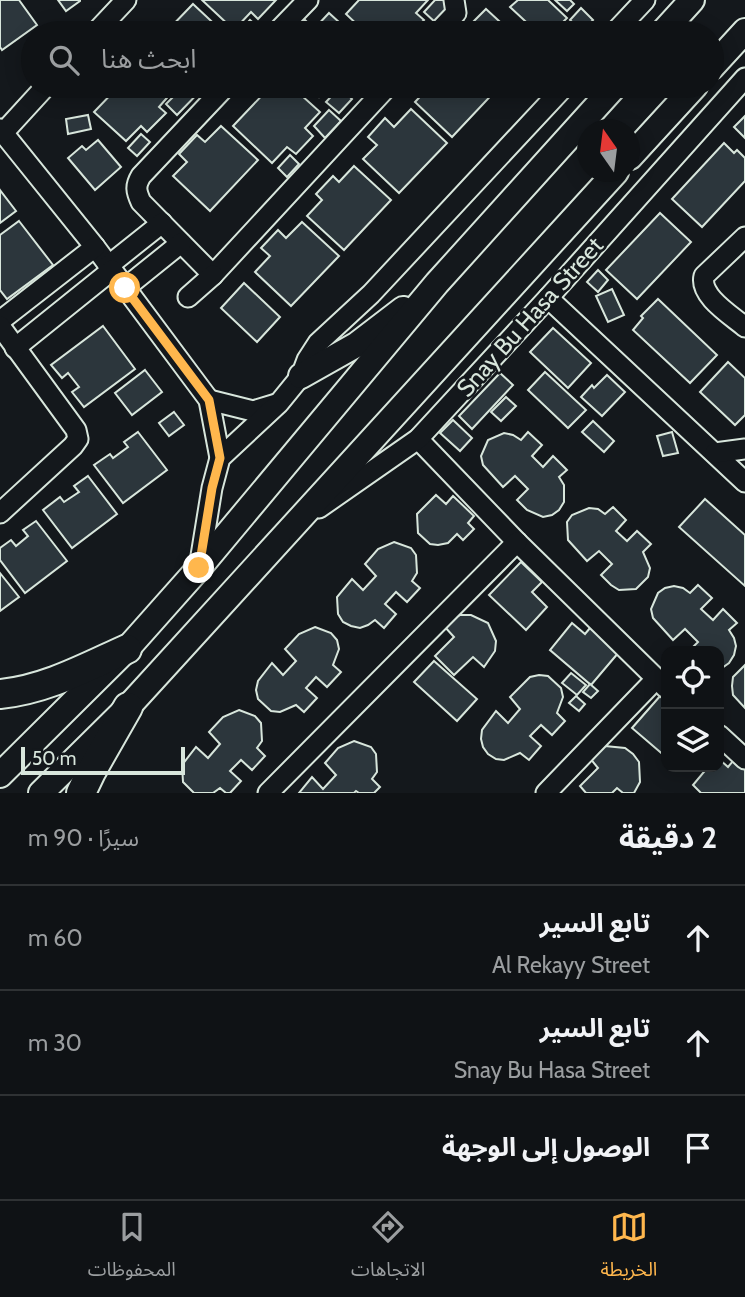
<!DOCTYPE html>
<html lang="ar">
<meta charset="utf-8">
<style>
:root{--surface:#0f1215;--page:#181b1e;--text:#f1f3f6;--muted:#9b9ea0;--line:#2f3234;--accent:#ffb74d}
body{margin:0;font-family:Cabin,"Noto Sans Arabic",sans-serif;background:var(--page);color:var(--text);direction:rtl}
.controls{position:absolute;right:21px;bottom:21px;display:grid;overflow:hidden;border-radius:14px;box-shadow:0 4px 18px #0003}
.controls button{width:63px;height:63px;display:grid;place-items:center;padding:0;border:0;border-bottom:2px solid var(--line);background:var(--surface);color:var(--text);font:35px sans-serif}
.compass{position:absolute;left:577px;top:119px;width:63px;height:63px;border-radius:50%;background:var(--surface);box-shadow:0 4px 18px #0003;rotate:346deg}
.scale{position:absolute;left:21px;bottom:18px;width:164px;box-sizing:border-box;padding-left:7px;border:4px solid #d8e6dc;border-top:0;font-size:19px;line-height:24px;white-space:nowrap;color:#d8e6dc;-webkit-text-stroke:5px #14181c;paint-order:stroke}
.stop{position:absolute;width:21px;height:21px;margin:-16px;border:5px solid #ffb74d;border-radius:50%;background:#fff}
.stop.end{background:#ffb74d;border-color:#fff;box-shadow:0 2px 7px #0008}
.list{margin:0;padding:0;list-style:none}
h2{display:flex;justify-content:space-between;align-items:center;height:91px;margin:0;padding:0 28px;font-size:30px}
h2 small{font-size:23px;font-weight:400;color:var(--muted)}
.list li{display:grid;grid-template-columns:46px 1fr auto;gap:21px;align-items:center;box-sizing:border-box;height:105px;padding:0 28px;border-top:2px solid var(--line)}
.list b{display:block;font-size:26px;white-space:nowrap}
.list p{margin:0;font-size:23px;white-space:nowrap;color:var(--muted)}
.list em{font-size:23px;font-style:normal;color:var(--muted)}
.icon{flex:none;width:38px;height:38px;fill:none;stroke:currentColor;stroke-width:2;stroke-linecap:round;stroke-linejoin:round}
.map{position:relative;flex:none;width:745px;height:793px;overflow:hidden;direction:ltr}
.search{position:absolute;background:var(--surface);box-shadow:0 4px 18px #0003;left:21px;right:21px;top:21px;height:77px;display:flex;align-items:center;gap:18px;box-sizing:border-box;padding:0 24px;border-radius:38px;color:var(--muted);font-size:26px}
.sheet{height:406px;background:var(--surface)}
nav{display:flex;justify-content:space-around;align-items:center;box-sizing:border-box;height:98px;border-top:2px solid var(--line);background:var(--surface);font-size:19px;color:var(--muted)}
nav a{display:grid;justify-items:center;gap:4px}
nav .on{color:var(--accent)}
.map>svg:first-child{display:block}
</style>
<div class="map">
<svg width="745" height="793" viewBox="0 0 745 793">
<rect width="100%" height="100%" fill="#14181c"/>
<g fill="#2c363c" stroke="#d8e6dc" stroke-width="2">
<polygon points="0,0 19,0 37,25 2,50 0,47"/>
<polygon points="58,0 80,0 80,1 66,11"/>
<polygon points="202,0 276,0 258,19 251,12 234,30"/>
<polygon points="359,0 428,0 416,13 424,20 411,33 366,33 346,14"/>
<polygon points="435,0 444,0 451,6 435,22 424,12"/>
<polygon points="518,0 548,0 567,18 552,33 538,33 510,7"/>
<polygon points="555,0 570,0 574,4 567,11"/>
<polygon points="193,4 224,33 165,33"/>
<polygon points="581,8 593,20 582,31 570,20"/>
<polygon points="486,9 512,33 482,33 485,30 474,21"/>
<polygon points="329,13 351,33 293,33 305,20 314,29"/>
<polygon points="250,20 259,28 254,33 238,33"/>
<polygon points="119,86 165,86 172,92 159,107 166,113 147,132 141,126 126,141 94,112"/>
<polygon points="184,86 205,86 177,115 166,104"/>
<polygon points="271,86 291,86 320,112 305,128 313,136 296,154 287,147 272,163 233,126"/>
<polygon points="307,86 330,86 319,97"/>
<polygon points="430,86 500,86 452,137 415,102"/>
<polygon points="340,87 352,99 339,113 326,102"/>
<polygon points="411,109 447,143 399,193 363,159 377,145 368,137 385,118 394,127"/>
<polygon points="329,110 341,121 325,138 314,126"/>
<polygon points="88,115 91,129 68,134 66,119"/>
<polygon points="745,116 745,138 734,127"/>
<polygon points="221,126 258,160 210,211 173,176 187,162 179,154 197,135 205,142"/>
<polygon points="141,134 150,142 137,156 128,148"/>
<polygon points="98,140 121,167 95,190 68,158 82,146 86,150"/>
<polygon points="724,143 734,153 737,150 745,158 745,181 702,227 672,199"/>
<polygon points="290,155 299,164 287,177 278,168"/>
<polygon points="354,166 391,200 344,250 307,216 322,200 316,194 333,176 339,182"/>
<polygon points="0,190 16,211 0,223"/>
<polygon points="660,213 691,242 637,299 606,270"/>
<polygon points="19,221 53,265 7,299 0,290 0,235"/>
<polygon points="302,222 339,256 291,306 255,272 270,256 261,248 278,230 286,238"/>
<polygon points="598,270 608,280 598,292 587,282"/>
<polygon points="244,283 280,317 257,342 221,308"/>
<polygon points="612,289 624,315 608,322 596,296"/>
<polygon points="658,299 717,355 690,383 633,330 643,318 641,316"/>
<polygon points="103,326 135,369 84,407 72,392 79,387 68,373 62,378 51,365"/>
<polygon points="553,328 591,363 568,388 530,352"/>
<polygon points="728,362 745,378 745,415 735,425 700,392"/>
<polygon points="145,370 162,392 132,415 115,393"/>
<polygon points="545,372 586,410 568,428 528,390"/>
<polygon points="500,373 513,385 472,429 459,416"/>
<polygon points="607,375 625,392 602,416 581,397 592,385 594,388"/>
<polygon points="506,397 516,406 501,421 491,412"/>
<polygon points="174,412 184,425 169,436 159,423"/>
<polygon points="453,420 472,438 460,451 440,433"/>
<polygon points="593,421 614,441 604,452 582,432"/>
<polygon points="138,432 167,470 123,503 94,465 110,454 113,458 128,447 124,442"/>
<polygon points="528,432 542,445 532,456 543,467 553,456 567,470 559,477 564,485 564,502 559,510 552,515 543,517 527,510 517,500 528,489 515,476 503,487 483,465 481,456 488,440 504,433 513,435 521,440"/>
<polygon points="672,432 678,453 663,456 657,436"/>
<polygon points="88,476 117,514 72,548 43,510 60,497 64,502 79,492 74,486"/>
<polygon points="436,495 446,504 453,496 474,516 468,523 474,529 463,540 457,534 448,543 438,545 430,544 418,533 417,514"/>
<polygon points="705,499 745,535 745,586 679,527"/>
<polygon points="613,507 626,520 616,531 627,541 637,531 651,544 643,552 650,568 648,577 636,589 619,590 611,585 601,575 612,564 599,551 587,561 568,540 567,522 572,515 589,508 598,509 605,514"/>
<polygon points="36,521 67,561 25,593 0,560 0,548 11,540 16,546 28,536 23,530"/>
<polygon points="394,542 411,548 416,555 417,573 412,581 420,588 407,602 396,592 385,604 396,614 384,628 375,620 368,625 360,628 351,626 343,622 338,614 337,597 352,579 363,590 376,576 365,564 378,549"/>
<polygon points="521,562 542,582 532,592 547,607 526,630 489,595"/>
<polygon points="0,573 19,597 0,611"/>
<polygon points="698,585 712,598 701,609 713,620 723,609 737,623 729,630 734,638 736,646 734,655 729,663 722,668 719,668 719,651 689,651 698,642 685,629 673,640 653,618 651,609 658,593 665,588 674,586 683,588 690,593"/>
<polygon points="460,615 471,615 488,623 496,641 495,651 484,667 473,657 454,675 435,656 454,637 444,626 451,619"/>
<polygon points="572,623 585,634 590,628 619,652 591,685 550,650"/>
<polygon points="315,627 331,633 337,640 339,649 333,665 341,672 327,687 316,677 306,688 317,698 304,712 296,705 280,712 271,711 258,699 256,690 258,681 272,663 283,675 296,661 285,649 299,634"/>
<polygon points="434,661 477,699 457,721 414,682"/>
<polygon points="745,665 745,708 733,695 732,686 733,677"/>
<polygon points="571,673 586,685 577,695 562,683"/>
<polygon points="539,675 548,676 561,688 563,697 557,713 565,721 552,735 541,725 530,736 541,746 529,760 520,753 504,760 496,759 488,754 483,747 481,739 482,730 496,711 508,723 520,709 510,697 530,677"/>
<polygon points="590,684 598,691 591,698 583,692"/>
<polygon points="661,695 666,699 666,757 632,728"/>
<polygon points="576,696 585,704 579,711 569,703"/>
<polygon points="239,710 255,716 261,723 262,741 257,748 265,756 252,770 241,760 230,771 241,781 230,793 226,793 220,788 213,793 194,793 183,782 182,765 196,747 208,758 220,744 209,732 223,717"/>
<polygon points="354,741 371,747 376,754 377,772 372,779 380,787 374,793 359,793 356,791 354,793 299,793 312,777 323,789 336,775 325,763 338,748"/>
<polygon points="605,746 625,748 633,754 639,762 640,782 634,793 623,793 617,788 612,793 586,793 580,786 598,768 589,757 596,750"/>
<polygon points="719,759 728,767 733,761 745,770 745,793 701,793 693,785 708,767 719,767"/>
</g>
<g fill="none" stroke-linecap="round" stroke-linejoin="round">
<g stroke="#d8e6dc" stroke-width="23">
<g id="minor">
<polyline points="95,33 126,0"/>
<polyline points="276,33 308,0"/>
<polyline points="437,33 456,13 454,0"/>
<polyline points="614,33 645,0"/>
<path d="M226,86L141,176C135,186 136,191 141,202L213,275L388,86"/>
<polyline points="0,129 95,247 209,400 220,458"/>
<polyline points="3,133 46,86"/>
<path d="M745,237L704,276C699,296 731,315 745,327"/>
<polyline points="108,266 162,223"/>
<polyline points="125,288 181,243"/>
<polyline points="188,297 213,275"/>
<polyline points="548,298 745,482"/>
<polyline points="0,321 95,247"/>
<polyline points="0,326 76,430 78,439 73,446 0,513"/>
<polyline points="15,348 112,270"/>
<polyline points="209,400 253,411 276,404"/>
<polyline points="418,439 517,542 666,688"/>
<polyline points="715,453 745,449"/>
<polyline points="319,508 418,439 548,298 745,78"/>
<polyline points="199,568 212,488 220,458 279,403 301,376 307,360 318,343 371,294 565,86"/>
<polyline points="719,735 745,759"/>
<polyline points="268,793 517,542"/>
<polyline points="546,793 656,679"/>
</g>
</g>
<g stroke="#d8e6dc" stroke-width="28">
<g id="tertiary">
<polyline points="662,33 692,0"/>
<polyline points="712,67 745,31"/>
<polyline points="630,157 695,86"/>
<polyline points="301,376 356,345 403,309"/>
<polyline points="0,775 127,649 199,568 437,283 615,86"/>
<polyline points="41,793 128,707 616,172"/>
</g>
</g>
<g stroke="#d8e6dc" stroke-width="32">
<g id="secondary">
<path d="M0,694C45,690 87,667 127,649"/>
<polyline points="81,793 91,772 128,707"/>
</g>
</g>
<use href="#minor" stroke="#14181c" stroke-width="19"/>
<use href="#tertiary" stroke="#14181c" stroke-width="24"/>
<use href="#secondary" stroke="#14181c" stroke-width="28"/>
</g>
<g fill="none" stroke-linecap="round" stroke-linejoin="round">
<polyline stroke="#ffb74d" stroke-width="9" points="125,288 209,400 220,458 212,488 199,568"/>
</g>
<g text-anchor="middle" stroke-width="5" stroke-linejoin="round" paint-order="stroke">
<g font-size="24" fill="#d8e6dc" stroke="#14181c">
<text transform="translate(530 317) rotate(-48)" y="8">Snay Bu Hasa Street</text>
</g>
</g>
</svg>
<div class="controls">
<button><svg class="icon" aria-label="locate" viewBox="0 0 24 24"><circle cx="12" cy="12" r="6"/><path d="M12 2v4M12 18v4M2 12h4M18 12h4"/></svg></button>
<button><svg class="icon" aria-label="layers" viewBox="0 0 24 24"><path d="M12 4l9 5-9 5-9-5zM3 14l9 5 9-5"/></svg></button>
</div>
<svg class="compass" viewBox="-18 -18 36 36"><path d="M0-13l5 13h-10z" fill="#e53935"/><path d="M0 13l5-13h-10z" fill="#9b9ea0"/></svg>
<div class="scale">50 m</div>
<div class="stop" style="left:125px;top:288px"></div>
<div class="stop end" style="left:199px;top:568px"></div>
<div class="search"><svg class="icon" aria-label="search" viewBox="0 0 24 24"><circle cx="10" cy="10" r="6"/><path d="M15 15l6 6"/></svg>ابحث هنا</div>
</div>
<section class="sheet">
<h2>2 دقيقة<small>سيرًا · 90 m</small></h2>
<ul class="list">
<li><svg class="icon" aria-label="ahead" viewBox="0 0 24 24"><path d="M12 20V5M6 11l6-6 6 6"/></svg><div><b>تابع السير</b><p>Al Rekayy Street</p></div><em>60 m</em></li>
<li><svg class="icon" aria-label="ahead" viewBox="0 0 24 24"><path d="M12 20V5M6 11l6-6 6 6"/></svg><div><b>تابع السير</b><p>Snay Bu Hasa Street</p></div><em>30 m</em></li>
<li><svg class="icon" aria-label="arrive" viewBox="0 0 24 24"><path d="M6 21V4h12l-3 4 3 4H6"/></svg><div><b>الوصول إلى الوجهة</b></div></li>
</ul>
</section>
<nav>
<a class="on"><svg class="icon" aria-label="map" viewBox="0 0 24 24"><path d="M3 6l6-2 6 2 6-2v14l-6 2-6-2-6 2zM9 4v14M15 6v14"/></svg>الخريطة</a>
<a><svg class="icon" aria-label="directions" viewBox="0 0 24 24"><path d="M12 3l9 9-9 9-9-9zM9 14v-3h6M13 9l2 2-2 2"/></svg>الاتجاهات</a>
<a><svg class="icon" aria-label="saved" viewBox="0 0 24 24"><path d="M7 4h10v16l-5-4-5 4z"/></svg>المحفوظات</a>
</nav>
